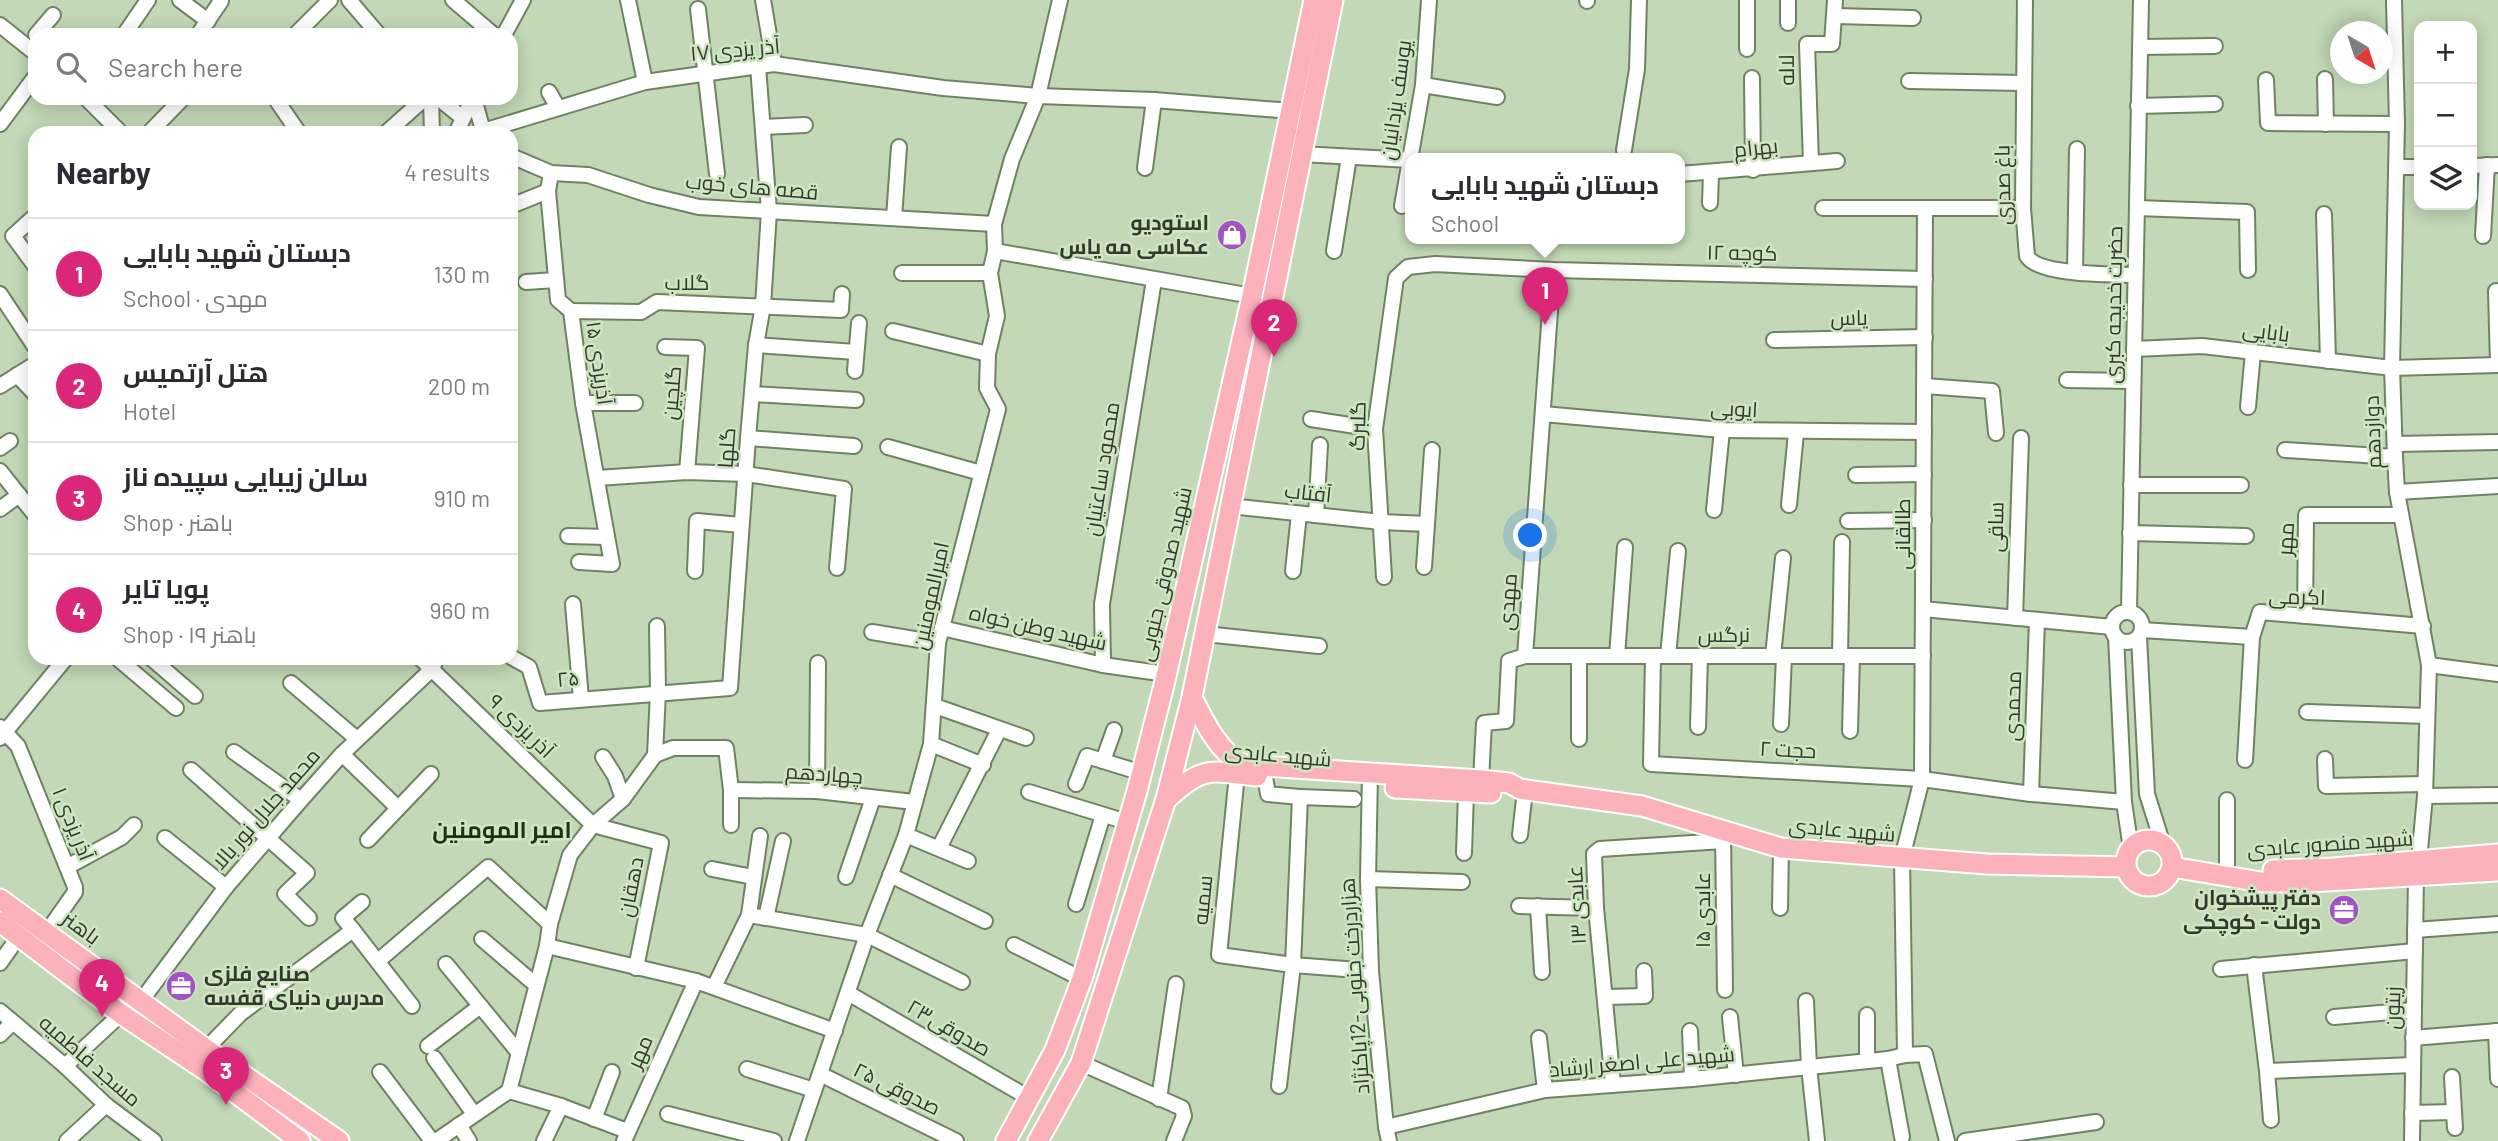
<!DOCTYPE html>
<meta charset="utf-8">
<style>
:root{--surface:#fff;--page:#f2f2f3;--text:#2b2b33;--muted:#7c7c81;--line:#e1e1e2;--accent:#db2777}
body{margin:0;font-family:Barlow,Cairo,sans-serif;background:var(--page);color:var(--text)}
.controls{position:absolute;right:21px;top:21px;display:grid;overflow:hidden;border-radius:14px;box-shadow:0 4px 18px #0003}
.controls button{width:63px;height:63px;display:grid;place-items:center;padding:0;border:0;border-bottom:2px solid var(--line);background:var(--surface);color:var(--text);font:35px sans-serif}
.compass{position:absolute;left:2330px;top:21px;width:63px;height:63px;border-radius:50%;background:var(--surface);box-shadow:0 4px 18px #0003;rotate:141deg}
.you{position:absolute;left:1531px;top:536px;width:24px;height:24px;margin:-18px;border:5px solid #fff;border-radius:50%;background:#1a73e8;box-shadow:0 0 0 10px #1a73e833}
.badge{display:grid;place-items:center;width:46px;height:46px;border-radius:50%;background:var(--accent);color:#fff;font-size:23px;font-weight:700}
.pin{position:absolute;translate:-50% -58px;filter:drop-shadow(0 2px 4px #0008)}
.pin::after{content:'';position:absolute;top:37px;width:24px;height:21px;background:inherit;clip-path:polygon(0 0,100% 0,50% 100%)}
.popup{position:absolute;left:1405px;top:153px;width:280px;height:91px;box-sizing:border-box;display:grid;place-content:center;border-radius:14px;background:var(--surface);filter:drop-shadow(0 2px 5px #0005);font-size:23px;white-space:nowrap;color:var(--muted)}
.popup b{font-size:26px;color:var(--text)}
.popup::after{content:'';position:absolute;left:50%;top:100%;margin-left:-14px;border:14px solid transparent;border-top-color:var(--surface)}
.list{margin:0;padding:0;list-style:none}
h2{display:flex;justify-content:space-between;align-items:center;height:91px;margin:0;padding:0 28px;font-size:30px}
h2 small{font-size:23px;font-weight:400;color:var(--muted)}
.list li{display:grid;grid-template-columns:46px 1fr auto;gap:21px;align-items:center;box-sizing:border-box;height:112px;padding:0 28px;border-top:2px solid var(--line)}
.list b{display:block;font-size:26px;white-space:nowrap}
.list p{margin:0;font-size:23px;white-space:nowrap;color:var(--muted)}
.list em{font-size:23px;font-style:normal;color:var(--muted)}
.icon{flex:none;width:38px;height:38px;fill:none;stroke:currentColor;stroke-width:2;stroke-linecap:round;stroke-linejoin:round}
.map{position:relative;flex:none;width:2498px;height:1141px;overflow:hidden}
.search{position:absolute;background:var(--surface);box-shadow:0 4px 18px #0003;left:28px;top:28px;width:490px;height:77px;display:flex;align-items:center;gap:18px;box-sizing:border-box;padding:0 24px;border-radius:21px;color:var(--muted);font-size:26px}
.panel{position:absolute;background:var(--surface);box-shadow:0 4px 18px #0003;left:28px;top:126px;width:490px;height:539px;border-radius:21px}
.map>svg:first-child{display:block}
</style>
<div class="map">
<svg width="2498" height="1141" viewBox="0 0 2498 1141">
<rect width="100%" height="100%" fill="#c2d8b6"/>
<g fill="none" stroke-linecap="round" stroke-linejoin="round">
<g stroke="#6f8364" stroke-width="18">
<g id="minor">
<polyline points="180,0 208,21"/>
<polyline points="349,0 379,35"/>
<polyline points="453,0 494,35"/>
<polyline points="628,0 645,82"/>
<polyline points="763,0 774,64"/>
<path d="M2025,0L2023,208L2027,256C2038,276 2113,274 2135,275"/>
<polyline points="2394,0 2397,124 2392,368 2395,457 2397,492 2429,665 2425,796 2419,860"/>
<polyline points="1587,1 1587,0"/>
<polyline points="698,9 717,174"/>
<polyline points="1835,16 1913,18"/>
<polyline points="1788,23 1788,0"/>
<polyline points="0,25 35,53"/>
<polyline points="36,35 53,15"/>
<polyline points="124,35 148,0"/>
<polyline points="198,35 221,1"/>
<polyline points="295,35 330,0"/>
<polyline points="504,35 523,0"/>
<polyline points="2140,47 2215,46"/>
<polyline points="1747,49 1747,0"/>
<polyline points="1752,78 1753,170"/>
<polyline points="2325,79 2326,124"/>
<polyline points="2266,80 2268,123 2397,124"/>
<polyline points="1909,81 2024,83"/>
<polyline points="1423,85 1497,97"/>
<polyline points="549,92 558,108"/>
<polyline points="86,98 121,133"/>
<polyline points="275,98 299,133"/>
<polyline points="431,98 432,133"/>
<polyline points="438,98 463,118"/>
<polyline points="474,98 483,131 486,133"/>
<polyline points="2138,106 2215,104"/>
<polyline points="0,124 35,77"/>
<polyline points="763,127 805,125"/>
<polyline points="483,131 645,82 774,64 943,88 1038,96 1154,100 1291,111"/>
<polyline points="149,133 183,98"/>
<polyline points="386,133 425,98"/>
<polyline points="456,133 473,98"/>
<polyline points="1624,150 1637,69 1639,0"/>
<polyline points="1301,154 1410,160"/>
<polyline points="511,156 551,173 588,175 649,195 699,207 994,224"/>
<polyline points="1811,163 1807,44 1832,44 1835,0"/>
<polyline points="2472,166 2498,165"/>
<polyline points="2397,167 2419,167"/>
<polyline points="1145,168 1154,100"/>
<polyline points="551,173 548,191 558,300 571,311 583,403 612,564 579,562"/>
<polyline points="1680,174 1837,161"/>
<polyline points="1710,203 1711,173"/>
<polyline points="511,206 548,191"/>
<polyline points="1402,206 1423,85 1429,0"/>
<polyline points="1823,208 2023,208"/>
<polyline points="1925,208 1922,779 1902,858 1905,1055 1925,1054 1947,1141"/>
<polyline points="2137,208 2247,212 2248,270"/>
<polyline points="2324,214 2328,361"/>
<polyline points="35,216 13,236 35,266"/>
<polyline points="894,218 899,147"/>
<polyline points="2483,236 2487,165"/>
<polyline points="995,251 1252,296"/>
<polyline points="1334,251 1349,157"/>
<polyline points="2075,272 2077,149"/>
<polyline points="902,273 990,273"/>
<polyline points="526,282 556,280"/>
<polyline points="2496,291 2498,365"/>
<polyline points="0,294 35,347"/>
<polyline points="571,311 641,312 657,302 841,310 842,294"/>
<polyline points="893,331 988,354"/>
<polyline points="1774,340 1925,337"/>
<polyline points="756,345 856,352"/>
<polyline points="665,347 697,348 687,472"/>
<polyline points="2134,349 2202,346 2392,368 2498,365"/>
<polyline points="855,371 859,323"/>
<polyline points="17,375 35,394"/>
<polyline points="2067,380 2133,381"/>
<polyline points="0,386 35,364"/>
<polyline points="1925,386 1992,391 1996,433"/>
<polyline points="753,394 856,400"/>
<polyline points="583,403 635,403"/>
<polyline points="2248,407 2253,352"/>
<polyline points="1543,414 1722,430 1924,432"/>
<polyline points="1311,419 1375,429"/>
<polyline points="748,438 854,446"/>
<polyline points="2395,444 2498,442"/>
<polyline points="888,447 981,473"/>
<polyline points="0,448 10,441"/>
<polyline points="2285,450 2395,457"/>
<polyline points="0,471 35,515"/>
<polyline points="1856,475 1924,474"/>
<polyline points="597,478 687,472 746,474 844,489 837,568"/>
<polyline points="2131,485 2241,485"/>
<polyline points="2397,492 2498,486"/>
<polyline points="1789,505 1796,433"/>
<polyline points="1230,506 1381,522 1427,524 1424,567"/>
<polyline points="0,509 19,495"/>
<polyline points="1714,510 1722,430"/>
<polyline points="1316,515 1320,445"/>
<polyline points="1848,521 1924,520"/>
<polyline points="1427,524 1432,450"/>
<polyline points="2130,533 2246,536"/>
<polyline points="568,536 607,537"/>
<polyline points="695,571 697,521 741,525"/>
<polyline points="1293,571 1299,514"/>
<polyline points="1384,577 1375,429 1396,278 1408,267 1435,264 1553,270 1925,279"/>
<polyline points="573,604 581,699"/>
<polyline points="1923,609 2112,627"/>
<polyline points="2129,611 2141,0"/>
<circle cx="2127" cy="627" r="15"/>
<polyline points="2305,616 2306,515 2401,515"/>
<polyline points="2015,618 2021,438"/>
<polyline points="942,628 1103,665 1166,674"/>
<polyline points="2142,630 2252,637 2260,612 2423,626"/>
<polyline points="872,632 938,643"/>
<polyline points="1205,634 1319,646"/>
<polyline points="2116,637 2124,802 2131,849"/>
<polyline points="2139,637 2147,794 2163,845"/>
<polyline points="1525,656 1553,270"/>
<polyline points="1579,656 1579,739"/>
<polyline points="1617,656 1625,547"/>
<polyline points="1653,656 1651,764 1922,779 2031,794 2124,802"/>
<polyline points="1668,656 1678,551"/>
<polyline points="1773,656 1783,558"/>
<polyline points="1840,656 1842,542"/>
<polyline points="511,657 529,667 540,703 730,688 748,438 756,345 763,306 769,211 758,66"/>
<polyline points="117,658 176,708"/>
<polyline points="151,658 195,696"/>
<polyline points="420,658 593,825 661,843 636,968"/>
<polyline points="1103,665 1102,604 1154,280"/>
<polyline points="2429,665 2498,674"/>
<polyline points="291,683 357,739"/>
<polyline points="935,706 1026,738"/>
<polyline points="2307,712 2427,716"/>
<polyline points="1781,724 1784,656"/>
<polyline points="0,727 18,746 75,887 75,892 47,932"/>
<polyline points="1698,727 1700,656"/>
<polyline points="1850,731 1852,656"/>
<polyline points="0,738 66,658"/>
<polyline points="931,744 983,765"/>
<polyline points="234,752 301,800"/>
<polyline points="342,754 398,808"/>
<polyline points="655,755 658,692 657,626"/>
<polyline points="603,757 615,776 623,799"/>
<polyline points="2325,759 2326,786 2425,784"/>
<polyline points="2245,760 2252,637"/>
<polyline points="1103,761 1114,730"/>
<polyline points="191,770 307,873 285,894 309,918"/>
<polyline points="1370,773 1368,879 1371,971 1386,1127 1389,1141"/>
<polyline points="1237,774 1219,955 1293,965 1279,1086"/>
<polyline points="1265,777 1268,794 1300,797 1293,965 1371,971"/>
<polyline points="1481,780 1484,723 1506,721 1509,661 1525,656 1923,656"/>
<polyline points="1076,784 1087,756 1142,773"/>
<polyline points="731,790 817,791 914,802"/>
<polyline points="817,791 818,663"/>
<polyline points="1029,792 1127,822"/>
<polyline points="2031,794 2037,620"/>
<polyline points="2425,796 2498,795"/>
<polyline points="1300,797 1354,799"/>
<polyline points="2227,800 2227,876"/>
<polyline points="1723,834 1725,990"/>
<polyline points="906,835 968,861"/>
<polyline points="1520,835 1525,790"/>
<polyline points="165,838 226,887"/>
<polyline points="368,840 431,774"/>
<polyline points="939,848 999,730"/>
<polyline points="1464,853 1466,792"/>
<polyline points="67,867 122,837 134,825"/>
<polyline points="712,869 753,877"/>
<polyline points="890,875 985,921"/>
<polyline points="846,877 873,798"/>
<polyline points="1368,879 1462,882"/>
<polyline points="1076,904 1103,815"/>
<polyline points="1519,906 1596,908"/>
<polyline points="1538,906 1542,972"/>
<polyline points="1780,908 1781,848"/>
<polyline points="749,915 867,935 962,982"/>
<polyline points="766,918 783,841"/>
<polyline points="353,930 343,918 362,902"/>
<polyline points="2415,930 2498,924"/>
<polyline points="482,939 536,985"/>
<polyline points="1014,945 1082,979"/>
<polyline points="547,946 696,981 835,1031"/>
<polyline points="378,961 488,867 550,924"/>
<polyline points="0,963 19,936"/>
<polyline points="446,964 519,1053"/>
<polyline points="2254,965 2267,1071 2413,1065"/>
<polyline points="2221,969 2415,951"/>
<polyline points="714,987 749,915 760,836"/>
<polyline points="848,993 1029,1098"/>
<polyline points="1606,997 1645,996 1644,971"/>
<polyline points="141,1001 226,887 301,800 342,754 431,670 437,658"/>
<polyline points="1806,1001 1809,1067 1817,1141"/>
<polyline points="0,1011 65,1066 106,1105 154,1141"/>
<polyline points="1867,1015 1867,1061"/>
<polyline points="1730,1017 1736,1075"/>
<polyline points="2334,1017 2414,1010"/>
<polyline points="1690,1031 1692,1079"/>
<polyline points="2496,1031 2498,1079"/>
<polyline points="0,1035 12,1023"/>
<polyline points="1539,1038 1545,1090"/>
<polyline points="2413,1038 2498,1031"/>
<polyline points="428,1046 479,1007"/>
<polyline points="206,1049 240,1014 353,930 412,1006"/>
<polyline points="434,1058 474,1114"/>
<polyline points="1888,1059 1902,1137"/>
<polyline points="1081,1063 1182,1108 1184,1116 1174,1141"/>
<polyline points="65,1066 121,1014"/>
<polyline points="747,1069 814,1090"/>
<polyline points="2267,1071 2271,1120"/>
<polyline points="380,1072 432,1141"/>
<polyline points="820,1074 956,1141"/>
<polyline points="2452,1077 2454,1112"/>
<polyline points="1613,1084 1596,908 1594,854 1600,849 1723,841"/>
<polyline points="509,1091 561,1106 627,1131"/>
<polyline points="1159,1099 1176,984"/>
<polyline points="2412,1113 2454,1112 2455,1128"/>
<polyline points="668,1114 774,1141"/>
<polyline points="594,1119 612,1072"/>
<polyline points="459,1125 469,1141"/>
<polyline points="1386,1127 1545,1090 1692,1079 1888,1059 1905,1055"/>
<polyline points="67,1141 106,1105"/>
<polyline points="436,1141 509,1091 547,946 550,924 570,855 593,825 623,799 655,755 673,748 726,748 731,790 731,825"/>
<polyline points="544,1141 561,1106"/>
<polyline points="624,1141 696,981"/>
<polyline points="797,1141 867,935 906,835 931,744 938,643 942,628 998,409 987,388 988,354 997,316 990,273 995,251 994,224 1012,159 1038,96 1060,0"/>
<polyline points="1965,1141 2096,1122"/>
<polyline points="2412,1141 2416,875"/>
</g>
</g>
<g stroke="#fff" stroke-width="23">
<g id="major">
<path d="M1192,697C1203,720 1220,755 1245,765L1481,780L1509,783L1520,789L1642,806L1781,848L1987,864L2126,867"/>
<polyline points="1395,788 1491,793"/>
<path d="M1167,799C1203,765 1210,771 1257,776"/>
<circle cx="2149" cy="863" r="23"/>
<polyline points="2172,867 2261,882 2309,882 2498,871"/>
<polyline points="2273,870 2333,868 2498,854"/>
<polyline points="0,899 206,1049 339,1141"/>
<polyline points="0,922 121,1014 205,1070 300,1141"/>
<polyline points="1006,1141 1055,1050 1082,979 1137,791 1164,685 1252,296 1314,0"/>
<polyline points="1038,1141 1081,1063 1166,799 1192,697 1333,0"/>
</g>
</g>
<use href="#minor" stroke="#fff" stroke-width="14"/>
<use href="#major" stroke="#fcb2bb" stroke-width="19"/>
</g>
<defs>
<g id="shop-disc" transform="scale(1.575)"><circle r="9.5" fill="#a253c4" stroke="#cfe6c3"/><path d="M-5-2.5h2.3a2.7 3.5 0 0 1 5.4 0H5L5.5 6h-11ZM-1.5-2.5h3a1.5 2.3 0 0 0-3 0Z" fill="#fff"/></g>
<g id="office-disc" transform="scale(1.575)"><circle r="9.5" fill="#a253c4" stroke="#cfe6c3"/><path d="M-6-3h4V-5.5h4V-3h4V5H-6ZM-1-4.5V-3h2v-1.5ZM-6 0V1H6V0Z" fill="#fff"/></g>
</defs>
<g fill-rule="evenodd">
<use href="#shop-disc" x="1232" y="235"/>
<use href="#office-disc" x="2344" y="910"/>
<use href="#office-disc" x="181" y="986"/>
</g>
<g text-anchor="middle" stroke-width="5" stroke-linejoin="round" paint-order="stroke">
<g font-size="21" fill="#313a2d" stroke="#cfe6c3">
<text transform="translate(735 50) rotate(-5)" y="7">آذر یزدی ۱۷</text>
<text transform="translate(1787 70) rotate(-91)" y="7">لاله</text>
<text transform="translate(1396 100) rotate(-82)" y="7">یوسف یزدانیان</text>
<text transform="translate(1756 148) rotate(-6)" y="7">بهرام</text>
<text transform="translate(2003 185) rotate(-91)" y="7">باغ صدری</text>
<text transform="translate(752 187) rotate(5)" y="7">قصه های خوب</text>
<text transform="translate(1742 253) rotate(1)" y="7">کوچه ۱۲</text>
<text x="687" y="290">گلاب</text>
<text transform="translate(2114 305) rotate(-89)" y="7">حضرت خدیجه کبری</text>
<text transform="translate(1849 318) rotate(-1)" y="7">یاس</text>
<text transform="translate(2266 332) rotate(7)" y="7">بابایی</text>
<text transform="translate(599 363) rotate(82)" y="7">۱۵ آذریزدی</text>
<text transform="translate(672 393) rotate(-85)" y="7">گلچین</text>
<text transform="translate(1734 409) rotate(3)" y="7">ایوبی</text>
<text transform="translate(1358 426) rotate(-88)" y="7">گلبرگ</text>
<text transform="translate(2373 432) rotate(-92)" y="7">دوازدهم</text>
<text transform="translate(727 448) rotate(-86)" y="7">گلها</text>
<text transform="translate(1102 469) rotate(-81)" y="7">محمود ساعتیان</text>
<text transform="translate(1308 493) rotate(6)" y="7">آفتاب</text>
<text transform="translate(1996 527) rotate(-89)" y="7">ساقی</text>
<text transform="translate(1903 534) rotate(-90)" y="7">طالقانی</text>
<text transform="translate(2286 539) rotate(-86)" y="7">مهر</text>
<text transform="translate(1165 574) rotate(-77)" y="7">شهید صدوقی جنوبی</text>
<text transform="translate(931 596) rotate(-78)" y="7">امیرالمومنین</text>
<text transform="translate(2297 597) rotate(2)" y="7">اکرمی</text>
<text transform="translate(1508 602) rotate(-86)" y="7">مهدی</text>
<text transform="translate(1038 628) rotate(13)" y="7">شهید وطن خواه</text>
<text x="1724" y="642">نرگس</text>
<text transform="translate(568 679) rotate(-5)" y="7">۲۵</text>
<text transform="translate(2013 706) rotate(-88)" y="7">محمدی</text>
<text transform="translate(521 726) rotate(44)" y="7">آذر یزدی ۹</text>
<text transform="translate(1788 750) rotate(3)" y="7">حجت ۲</text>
<text transform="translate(1278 755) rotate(5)" y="7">شهید عابدی</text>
<text transform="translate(824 774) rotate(4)" y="7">چهاردهم</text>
<text transform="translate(266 809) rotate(-49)" y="7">محمد جلال نور بالا</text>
<text transform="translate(73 824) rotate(68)" y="7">آذر یزدی ۱</text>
<text transform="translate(1842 830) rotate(5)" y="7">شهید عابدی</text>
<text transform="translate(2330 844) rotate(-4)" y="7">شهید منصور عابدی</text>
<text transform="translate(631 887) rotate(-79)" y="7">دهقان</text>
<text transform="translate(1203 900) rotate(-84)" y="7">سمیه</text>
<text transform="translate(1577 905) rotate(-93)" y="7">عابدی ۱۳</text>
<text transform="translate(1703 910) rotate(-90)" y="7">عابدی ۱۵</text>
<text transform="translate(81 928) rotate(36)" y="7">باهنر</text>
<text transform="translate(1355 986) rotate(-94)" y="7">هزاردرخت جنوبی-12پاکنژاد</text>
<text transform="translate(2393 1008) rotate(-89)" y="7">زیتون</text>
<text transform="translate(949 1028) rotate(30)" y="7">صدوقی۲۳</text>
<text transform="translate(640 1052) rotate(-66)" y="7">مهر</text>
<text transform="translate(90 1061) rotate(41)" y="7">مسجد فاطمیه</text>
<text transform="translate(1642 1062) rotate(-5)" y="7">شهید علی اصغر ارشاد</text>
<text transform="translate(897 1089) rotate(26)" y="7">صدوقی ۲۵</text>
</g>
<g font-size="21" font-weight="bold" fill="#313a2d" stroke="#cfe6c3" text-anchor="end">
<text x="1209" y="230">استودیو<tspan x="1209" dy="24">عکاسی مه یاس</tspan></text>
<text x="2321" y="905">دفتر پیشخوان<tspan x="2321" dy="24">دولت - کوچکی</tspan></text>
<text x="204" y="981" text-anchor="start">صنایع فلزی<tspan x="204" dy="24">مدرس دنیای قفسه</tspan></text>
</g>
<g font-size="23" font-weight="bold" fill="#1f3014" stroke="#cfe6c3">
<text x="502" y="838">امیر المومنین</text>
</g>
</g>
</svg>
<div class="controls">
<button>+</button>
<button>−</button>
<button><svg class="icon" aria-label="layers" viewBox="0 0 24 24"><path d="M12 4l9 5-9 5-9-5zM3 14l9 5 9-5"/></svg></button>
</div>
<svg class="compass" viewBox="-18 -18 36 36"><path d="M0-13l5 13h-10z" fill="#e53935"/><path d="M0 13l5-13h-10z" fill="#7c7c81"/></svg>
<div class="you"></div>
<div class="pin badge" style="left:1545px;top:325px">1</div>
<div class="popup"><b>دبستان شهید بابایی</b>School</div>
<div class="pin badge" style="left:1274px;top:357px">2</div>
<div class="pin badge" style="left:226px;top:1105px">3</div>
<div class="pin badge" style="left:102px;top:1017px">4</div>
<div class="search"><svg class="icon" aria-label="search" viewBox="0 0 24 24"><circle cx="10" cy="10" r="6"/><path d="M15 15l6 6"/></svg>Search here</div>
<section class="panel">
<h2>Nearby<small>4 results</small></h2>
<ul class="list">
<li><span class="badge">1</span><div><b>دبستان شهید بابایی</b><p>School · مهدی</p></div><em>130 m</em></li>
<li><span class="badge">2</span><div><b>هتل آرتمیس</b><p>Hotel</p></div><em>200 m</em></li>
<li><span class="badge">3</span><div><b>سالن زیبایی سپیده ناز</b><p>Shop · باهنر</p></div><em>910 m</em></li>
<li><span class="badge">4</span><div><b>پویا تایر</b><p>Shop · باهنر ۱۹</p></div><em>960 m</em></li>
</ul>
</section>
</div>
